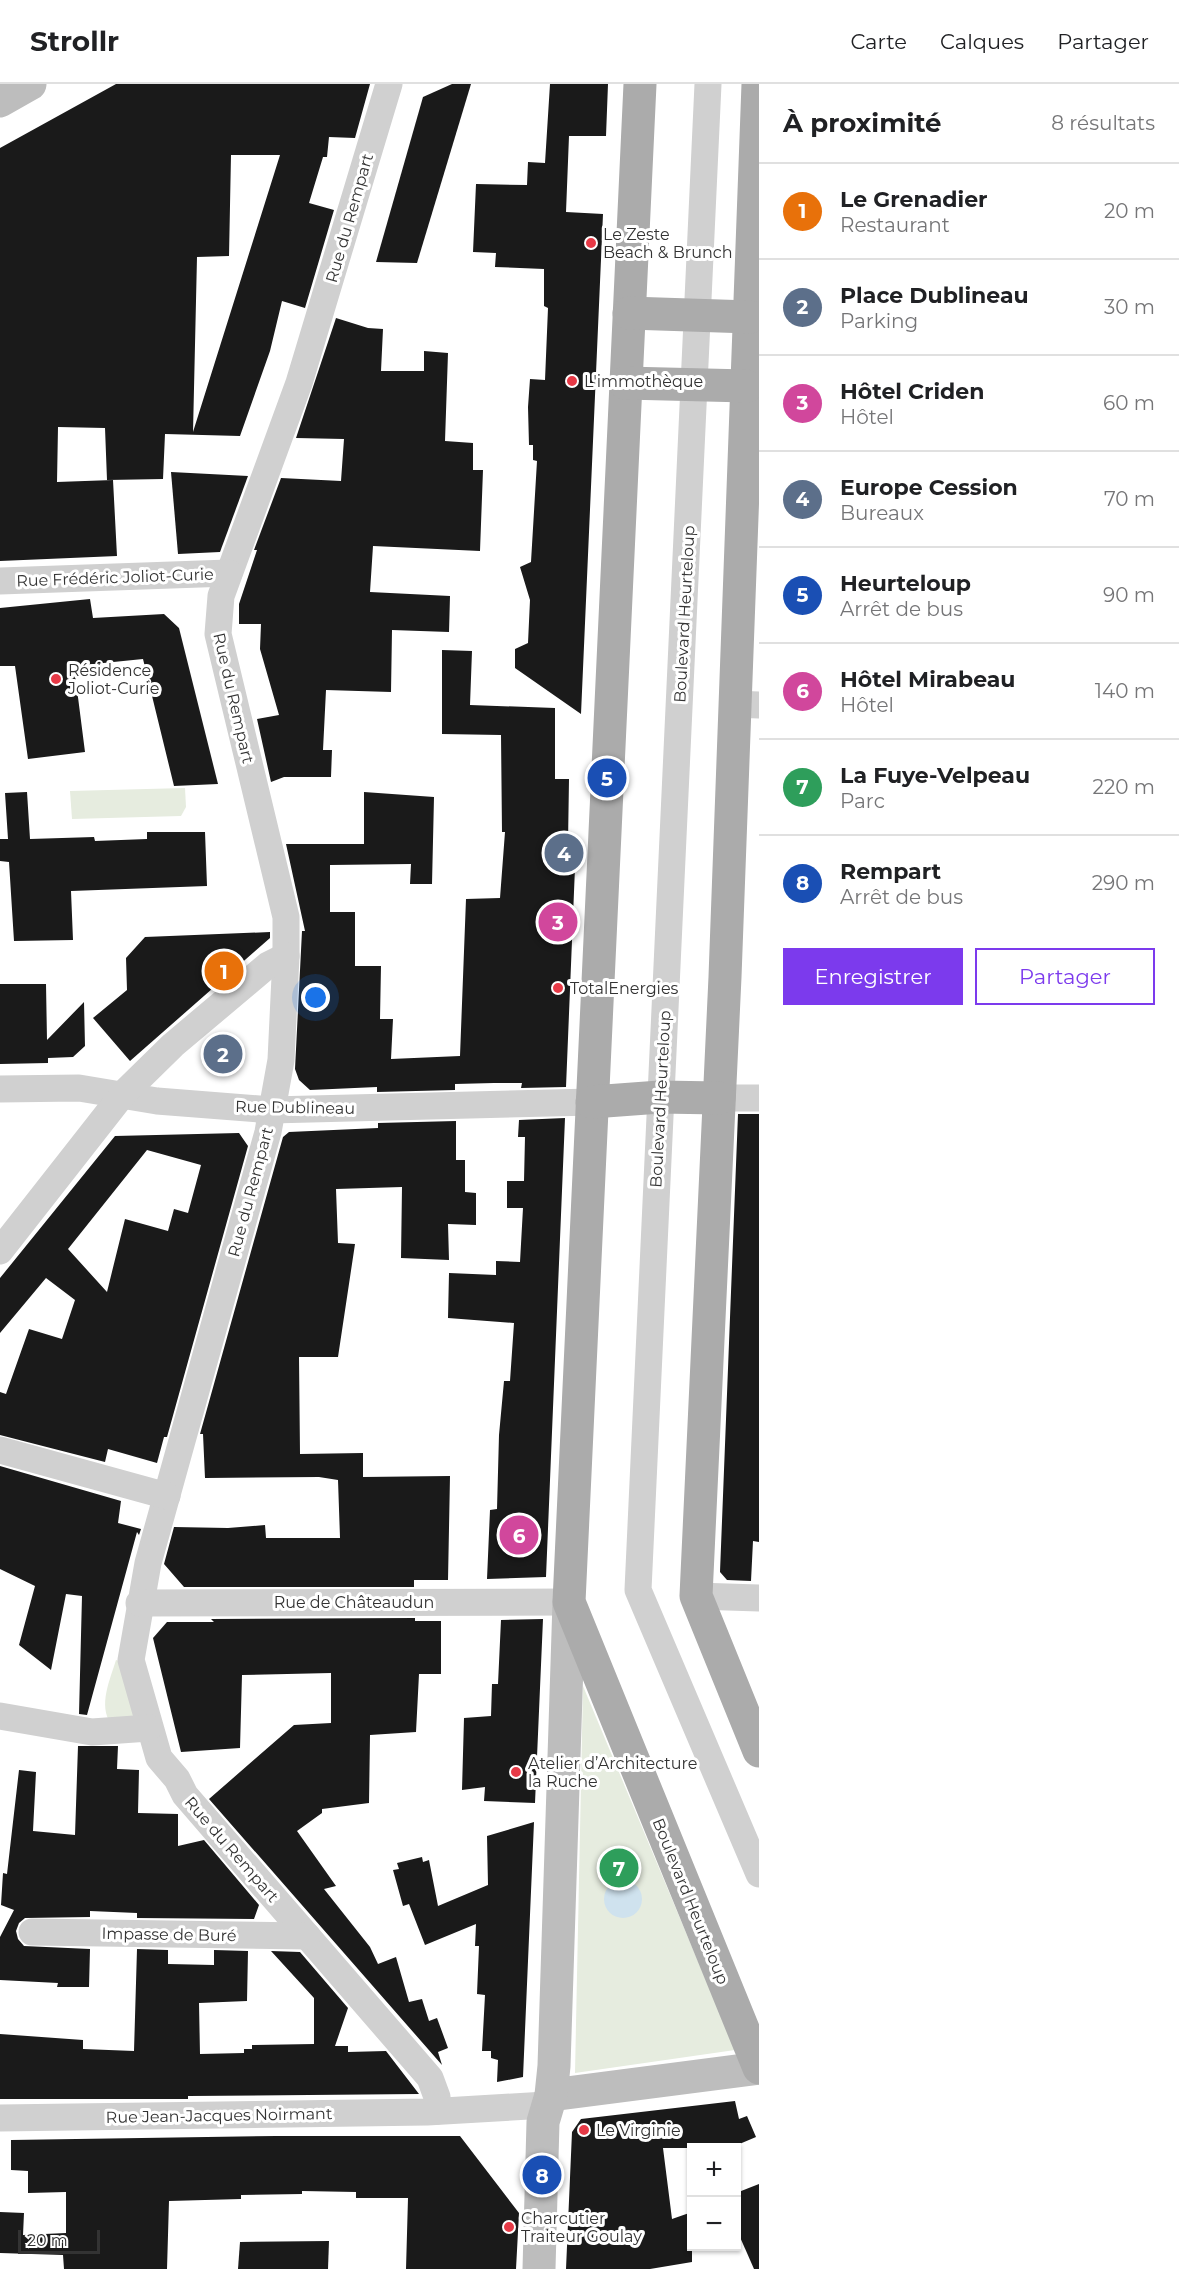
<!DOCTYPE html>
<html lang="fr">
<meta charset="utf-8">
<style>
:root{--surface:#fff;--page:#f2f2f2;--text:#202124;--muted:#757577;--line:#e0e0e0;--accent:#7c3aed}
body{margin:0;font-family:Montserrat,sans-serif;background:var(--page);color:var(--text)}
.controls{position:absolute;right:18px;bottom:18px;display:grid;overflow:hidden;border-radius:0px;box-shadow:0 2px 4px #0004}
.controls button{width:54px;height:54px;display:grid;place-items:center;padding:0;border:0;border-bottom:2px solid var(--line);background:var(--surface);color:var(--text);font:30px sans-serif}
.scale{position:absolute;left:18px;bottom:15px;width:82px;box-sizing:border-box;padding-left:6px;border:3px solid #333;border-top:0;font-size:16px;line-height:21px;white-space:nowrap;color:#333;-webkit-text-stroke:4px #fff;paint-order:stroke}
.you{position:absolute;left:316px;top:914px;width:21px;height:21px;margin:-15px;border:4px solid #fff;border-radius:50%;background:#1a73e8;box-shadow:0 0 0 9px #1a73e833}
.badge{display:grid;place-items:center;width:39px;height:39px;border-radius:50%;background:var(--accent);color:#fff;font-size:20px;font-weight:700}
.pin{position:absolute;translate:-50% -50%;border:3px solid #fff;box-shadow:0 2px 6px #0006}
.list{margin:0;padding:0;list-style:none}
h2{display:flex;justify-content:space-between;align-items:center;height:78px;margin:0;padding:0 24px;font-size:26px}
h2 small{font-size:20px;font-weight:400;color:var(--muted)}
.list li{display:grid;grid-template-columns:39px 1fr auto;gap:18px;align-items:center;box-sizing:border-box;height:96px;padding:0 24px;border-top:2px solid var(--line)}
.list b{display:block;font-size:22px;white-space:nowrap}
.list p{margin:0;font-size:20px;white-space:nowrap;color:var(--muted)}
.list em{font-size:20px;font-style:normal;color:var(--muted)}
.actions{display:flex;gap:12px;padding:18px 24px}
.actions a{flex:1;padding:14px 0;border:2px solid var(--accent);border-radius:0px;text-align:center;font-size:21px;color:var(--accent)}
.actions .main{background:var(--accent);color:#fff}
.map{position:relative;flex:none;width:759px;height:2185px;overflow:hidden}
header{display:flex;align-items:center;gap:36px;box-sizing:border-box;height:84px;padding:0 30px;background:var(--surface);border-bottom:2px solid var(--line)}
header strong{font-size:28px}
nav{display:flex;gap:33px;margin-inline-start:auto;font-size:21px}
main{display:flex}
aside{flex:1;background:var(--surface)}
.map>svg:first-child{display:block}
</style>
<header>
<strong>Strollr</strong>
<nav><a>Carte</a><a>Calques</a><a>Partager</a></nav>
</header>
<main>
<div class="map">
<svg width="759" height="2185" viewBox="0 0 759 2185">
<rect width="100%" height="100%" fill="#fff"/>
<g fill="#e6ecdf">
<polygon points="185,704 186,723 181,732 72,735 70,707"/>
<path d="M116,1576L125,1579L135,1626L133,1634L111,1640C98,1621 110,1596 116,1576Z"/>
<polygon points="583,1602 735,1966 575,1989"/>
</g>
<circle fill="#cfe2ee" cx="623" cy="1815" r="19"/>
<g fill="#1a1a1a" fill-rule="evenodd">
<path d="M116,0H370L355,54L329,53L327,73H323L309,119L334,126L305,224L282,217L270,267L240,352L165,350L163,395L107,396L105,344L58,343L57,398L113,396L117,472L0,477V64ZM231,71H280L193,348L197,173L229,172Z"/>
<polygon points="452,0 471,0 417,179 376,178 423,13"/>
<polygon points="550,0 608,0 606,52 569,52 566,128 603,130 581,630 515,584 515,565 528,559 530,516 520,483 531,478 537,377 533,376 533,361 529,361 528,323 530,295 545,296 548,224 544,222 544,185 495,183 496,169 473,168 476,100 527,101 528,78 545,79"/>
<polygon points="336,234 368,244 383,245 381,287 424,287 424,267 448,269 445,357 473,359 473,386 483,386 480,467 373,462 370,508 450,512 449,548 392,546 391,608 326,606 323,666 332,666 331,693 284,693 271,698 257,635 279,631 260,565 261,540 239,540 239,520 257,466 254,466 281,394 341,397 344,355 296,354"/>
<polygon points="171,388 248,392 220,468 178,470"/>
<polygon points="90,515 93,534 164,530 179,544 218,700 174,702 143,575 74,582 85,668 28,675 15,582 0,582 0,524"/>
<polygon points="442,566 472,567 470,621 555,624 555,695 569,695 568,759 576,759 566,1003 521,1004 522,999 494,999 455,1000 455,1006 377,1008 377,1003 310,1006 299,996 295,985 302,847 305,847 286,760 364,760 364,708 434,713 432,800 410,800 411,780 330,781 330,828 355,828 355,882 381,882 380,935 393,935 391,975 460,972 466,815 500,814 505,748 502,748 501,651 442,650"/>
<polygon points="27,708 30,755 94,753 95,757 147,755 147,748 205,748 207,802 71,807 73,856 14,857 9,778 0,777 0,755 8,755 5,709"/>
<polygon points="270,848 270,854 130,977 93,934 127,906 126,874 145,853"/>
<polygon points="0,900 46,900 47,956 84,918 85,962 73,973 48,974 48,979 0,980"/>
<polygon points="738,1030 759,1030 759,1458 753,1457 751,1497 727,1496 720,1488"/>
<polygon points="565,1034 546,1493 487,1495 490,1426 497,1425 499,1351 504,1297 510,1297 514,1239 448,1234 449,1189 496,1191 496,1177 520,1178 523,1124 507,1124 507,1097 524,1097 525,1053 518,1053 519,1036"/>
<polygon points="456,1037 456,1076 465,1076 465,1108 476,1109 476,1141 448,1140 449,1176 401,1174 402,1103 336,1105 338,1159 355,1160 338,1273 299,1273 300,1370 363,1369 363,1393 450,1392 448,1496 414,1496 414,1503 184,1503 164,1480 174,1443 228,1444 265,1441 266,1454 340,1454 338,1396 319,1393 205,1394 203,1350 200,1350 283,1053 289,1048 378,1044 378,1039"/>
<path d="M239,1049L248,1062L167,1353H164L157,1379L108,1365L105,1378L0,1351V1308L6,1310L29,1245L62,1255L75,1216L46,1194L0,1249V1194L115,1052ZM147,1066L201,1081L188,1129L174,1125L168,1147L125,1135L107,1208L68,1165Z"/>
<polygon points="0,1382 121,1417 118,1439 141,1445 139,1451 137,1448 87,1631 79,1630 82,1512 66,1510 51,1586 19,1561 35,1502 0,1485"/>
<polygon points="415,1534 415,1537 441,1537 441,1590 419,1590 416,1648 370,1651 369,1719 322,1725 322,1729 297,1747 336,1802 324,1805 370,1863 378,1880 396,1873 409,1918 422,1915 429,1937 437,1934 448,1964 438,1968 442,1981 209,1715 294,1641 331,1639 331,1589 242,1591 240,1664 181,1668 153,1554 167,1538 214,1538 211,1535"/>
<polygon points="543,1535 535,1719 484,1717 485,1703 462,1706 464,1634 491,1632 492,1600 498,1600 501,1536"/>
<polygon points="78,1662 118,1662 117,1685 139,1686 138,1729 178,1730 178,1762 204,1756 259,1821 254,1835 137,1834 137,1829 90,1827 90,1833 25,1834 19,1839 16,1847 18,1855 24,1862 90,1865 89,1903 57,1903 58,1899 0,1896 0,1853 14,1826 1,1821 3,1789 7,1790 19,1686 36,1688 33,1747 75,1751"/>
<polygon points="534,1738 523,1993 497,1998 498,1976 491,1974 491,1967 482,1967 485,1911 477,1910 479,1862 475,1862 476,1840 425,1861 409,1820 403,1822 393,1786 399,1785 397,1779 422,1773 423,1778 429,1776 438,1822 488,1801 487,1752"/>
<polygon points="137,1865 168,1866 168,1880 214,1881 214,1866 248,1867 247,1917 199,1919 200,1970 244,1969 244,1965 252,1965 252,1961 314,1960 314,1914 271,1867 300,1868 348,1924 335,1962 348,1962 348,1968 386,1967 419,2010 188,2012 188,2015 0,2015 0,1950 83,1956 83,1965 134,1967"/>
<polygon points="735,2017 739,2035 747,2032 756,2053 730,2064 663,2064 672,2135 692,2128 692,2178 650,2185 566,2185 572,2048 581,2035"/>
<polygon points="276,2052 460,2052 519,2129 516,2185 406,2185 408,2114 356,2114 356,2108 302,2107 302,2110 241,2111 241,2115 169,2117 167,2185 64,2185 63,2171 0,2169 0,2128 24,2129 23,2151 66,2149 66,2108 28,2109 28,2087 11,2086 11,2056"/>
<polygon points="759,2100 759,2185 754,2185 736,2144 736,2109"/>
<polygon points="329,2157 328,2185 238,2185 240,2158"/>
</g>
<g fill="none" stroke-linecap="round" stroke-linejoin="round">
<g stroke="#d0d0d0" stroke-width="27">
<polyline points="389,0 299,299 221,512 218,550 286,833 286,872 281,976 268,1048 148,1479 131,1576 159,1674 177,1695 185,1711 430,1994 437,2013 438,2027"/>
<polyline points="708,0 638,1506 759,1790"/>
<polyline points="0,497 229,489"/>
<polyline points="733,620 759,621"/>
<polyline points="0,1005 79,1004 157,1017 271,1026 592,1018"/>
<polyline points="719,1014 759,1014"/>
<polyline points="0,1167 123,1010 173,961 268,881 286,872"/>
<polyline points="0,1366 167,1412"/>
<polyline points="696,1512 759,1514"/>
<polyline points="139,1519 569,1518"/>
<polyline points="0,1632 92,1648 149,1644"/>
<polyline points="32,1848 307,1852"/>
<polyline points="0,2034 427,2028 546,2021"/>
</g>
<g stroke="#bdbdbd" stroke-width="33">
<polyline points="0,17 30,0"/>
<polyline points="551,2011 759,1984"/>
<polyline points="539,2185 543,2038 551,2011 554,1982 569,1518"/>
</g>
<g stroke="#ababab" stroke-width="33">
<polyline points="640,0 569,1518 759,1984"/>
<polyline points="758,0 725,893 696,1512 759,1667"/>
<polyline points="629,229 750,233"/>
<polyline points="625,299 747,302"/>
<polyline points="592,1018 660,1013 719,1014"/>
</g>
</g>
<g fill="#e63946" stroke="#fff" stroke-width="2">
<circle cx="591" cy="159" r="6"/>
<circle cx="572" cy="297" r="6"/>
<circle cx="56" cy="595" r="6"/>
<circle cx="558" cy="904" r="6"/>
<circle cx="516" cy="1688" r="6"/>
<circle cx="584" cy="2046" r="6"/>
<circle cx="509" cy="2143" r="6"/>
</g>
<g text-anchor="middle" stroke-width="6" stroke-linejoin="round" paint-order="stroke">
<g font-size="16" fill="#333" stroke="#fff">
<text transform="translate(349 134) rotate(-74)" y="6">Rue du Rempart</text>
<text transform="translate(115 493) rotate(-2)" y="6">Rue Frédéric Joliot-Curie</text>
<text transform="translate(684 530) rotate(-87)" y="6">Boulevard Heurteloup</text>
<text transform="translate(234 614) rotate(77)" y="6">Rue du Rempart</text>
<text transform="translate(660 1015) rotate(-87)" y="6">Boulevard Heurteloup</text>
<text transform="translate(295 1023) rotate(1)" y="6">Rue Dublineau</text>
<text transform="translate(250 1108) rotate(-75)" y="6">Rue du Rempart</text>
<text x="354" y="1524">Rue de Châteaudun</text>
<text transform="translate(232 1765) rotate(49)" y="6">Rue du Rempart</text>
<text transform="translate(691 1817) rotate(68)" y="6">Boulevard Heurteloup</text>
<text transform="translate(169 1850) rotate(1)" y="6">Impasse de Buré</text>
<text transform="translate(219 2031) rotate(-1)" y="6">Rue Jean-Jacques Noirmant</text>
</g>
<g font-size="16" fill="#333" stroke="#fff" text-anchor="start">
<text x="603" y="156">Le Zeste<tspan x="603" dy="18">Beach &amp; Brunch</tspan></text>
<text x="584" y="303">L'immothèque</text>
<text x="68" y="592">Résidence<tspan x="68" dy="18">Joliot-Curie</tspan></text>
<text x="570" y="910">TotalEnergies</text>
<text x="528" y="1685">Atelier d’Architecture<tspan x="528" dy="18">la Ruche</tspan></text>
<text x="596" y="2052">Le Virginie</text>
<text x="521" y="2140">Charcutier<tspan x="521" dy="18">Traiteur Goulay</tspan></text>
</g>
</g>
</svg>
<div class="controls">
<button>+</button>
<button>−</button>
</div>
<div class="scale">20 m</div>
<div class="you"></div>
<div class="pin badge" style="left:224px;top:887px;background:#e8710a">1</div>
<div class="pin badge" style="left:223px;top:970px;background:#5c6f8a">2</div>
<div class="pin badge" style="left:558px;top:838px;background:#d1479c">3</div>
<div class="pin badge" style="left:564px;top:769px;background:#5c6f8a">4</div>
<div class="pin badge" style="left:607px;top:694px;background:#1a4fb4">5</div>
<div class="pin badge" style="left:519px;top:1451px;background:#d1479c">6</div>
<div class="pin badge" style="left:619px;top:1784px;background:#2e9e5b">7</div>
<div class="pin badge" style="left:542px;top:2091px;background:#1a4fb4">8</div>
</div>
<aside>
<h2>À proximité<small>8 résultats</small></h2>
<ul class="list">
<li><span class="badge" style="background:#e8710a">1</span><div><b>Le Grenadier</b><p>Restaurant</p></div><em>20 m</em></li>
<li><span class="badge" style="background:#5c6f8a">2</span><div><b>Place Dublineau</b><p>Parking</p></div><em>30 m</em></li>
<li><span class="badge" style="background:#d1479c">3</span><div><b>Hôtel Criden</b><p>Hôtel</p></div><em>60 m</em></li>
<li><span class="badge" style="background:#5c6f8a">4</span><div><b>Europe Cession</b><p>Bureaux</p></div><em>70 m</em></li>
<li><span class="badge" style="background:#1a4fb4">5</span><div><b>Heurteloup</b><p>Arrêt de bus</p></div><em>90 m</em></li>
<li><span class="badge" style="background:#d1479c">6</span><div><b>Hôtel Mirabeau</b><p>Hôtel</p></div><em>140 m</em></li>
<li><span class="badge" style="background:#2e9e5b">7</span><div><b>La Fuye-Velpeau</b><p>Parc</p></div><em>220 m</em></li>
<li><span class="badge" style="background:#1a4fb4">8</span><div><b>Rempart</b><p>Arrêt de bus</p></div><em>290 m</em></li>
</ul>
<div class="actions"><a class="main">Enregistrer</a><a>Partager</a></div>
</aside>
</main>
